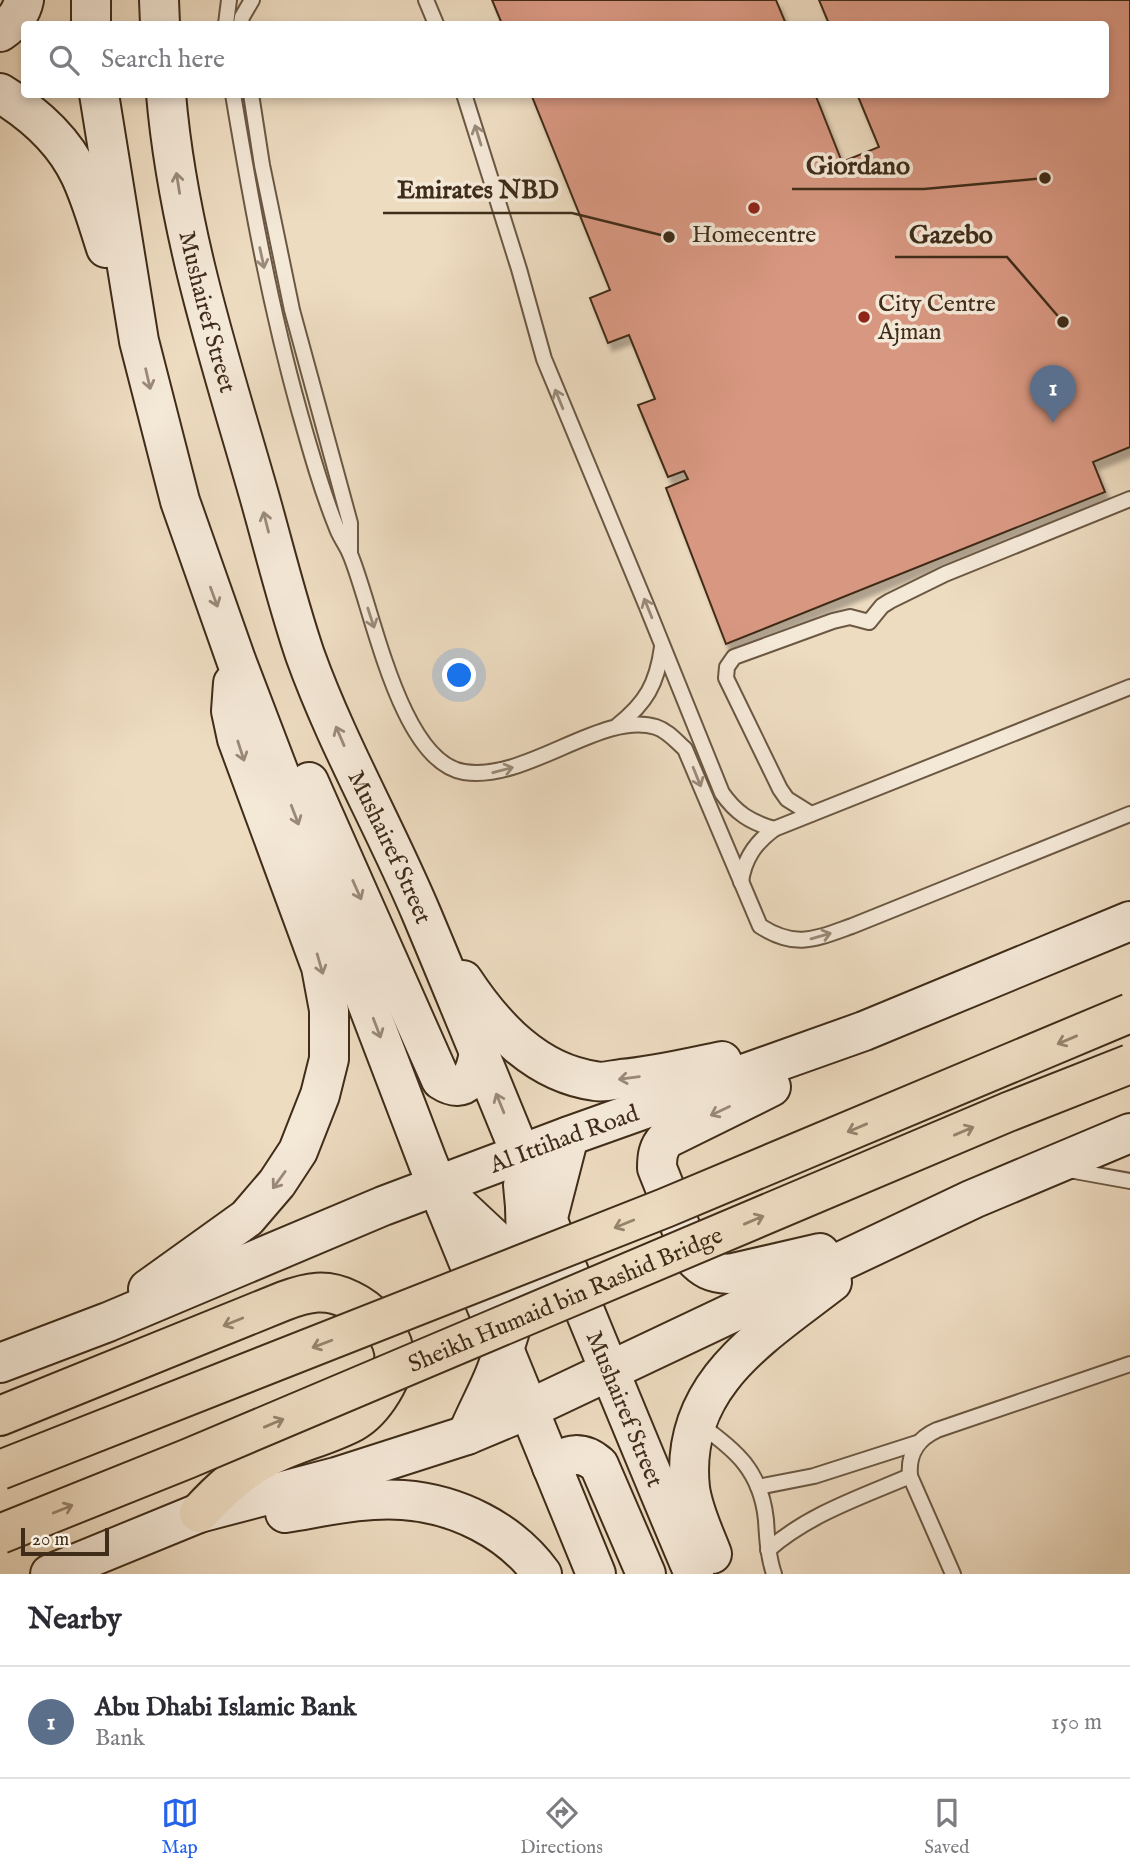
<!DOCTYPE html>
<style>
:root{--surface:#fff;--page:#f2f2f3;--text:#2b2b33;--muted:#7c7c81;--line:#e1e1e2;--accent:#2563eb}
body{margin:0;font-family:"IM FELL English",serif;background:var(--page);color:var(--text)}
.scale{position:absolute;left:21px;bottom:18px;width:88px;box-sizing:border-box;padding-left:7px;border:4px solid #3f2c19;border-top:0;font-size:19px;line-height:24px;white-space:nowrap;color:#3f2c19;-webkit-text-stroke:5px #f4e8d7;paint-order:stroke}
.you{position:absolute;left:460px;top:676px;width:24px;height:24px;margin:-18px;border:5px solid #fff;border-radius:50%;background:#1a73e8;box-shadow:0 0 0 10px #1a73e833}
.badge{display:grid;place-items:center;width:46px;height:46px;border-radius:50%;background:var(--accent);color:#fff;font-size:23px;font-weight:700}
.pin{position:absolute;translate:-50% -58px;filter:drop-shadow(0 2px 4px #0008)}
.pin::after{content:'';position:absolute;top:37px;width:24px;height:21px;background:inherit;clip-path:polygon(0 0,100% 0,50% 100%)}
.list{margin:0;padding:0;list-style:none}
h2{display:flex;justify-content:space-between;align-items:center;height:91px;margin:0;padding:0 28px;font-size:30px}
h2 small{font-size:23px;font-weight:400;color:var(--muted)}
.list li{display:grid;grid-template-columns:46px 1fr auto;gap:21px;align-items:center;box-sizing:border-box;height:112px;padding:0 28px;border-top:2px solid var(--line)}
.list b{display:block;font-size:26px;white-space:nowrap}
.list p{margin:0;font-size:23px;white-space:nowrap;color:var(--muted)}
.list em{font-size:23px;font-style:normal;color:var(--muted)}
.icon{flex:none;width:38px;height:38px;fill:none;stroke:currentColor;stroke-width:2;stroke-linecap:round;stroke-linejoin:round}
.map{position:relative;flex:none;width:1130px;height:1574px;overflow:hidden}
.search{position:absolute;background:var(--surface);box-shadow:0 4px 10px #0003;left:21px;right:21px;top:21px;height:77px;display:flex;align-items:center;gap:18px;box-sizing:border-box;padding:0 24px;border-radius:7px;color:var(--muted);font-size:26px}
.sheet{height:203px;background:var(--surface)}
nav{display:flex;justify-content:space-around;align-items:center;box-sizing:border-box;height:98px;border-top:2px solid var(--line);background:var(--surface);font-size:19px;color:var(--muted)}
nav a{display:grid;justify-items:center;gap:4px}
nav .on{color:var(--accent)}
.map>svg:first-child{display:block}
</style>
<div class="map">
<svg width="1130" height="1574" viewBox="0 0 1130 1574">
<defs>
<filter id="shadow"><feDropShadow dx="4.5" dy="8" stdDeviation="2" flood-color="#0004"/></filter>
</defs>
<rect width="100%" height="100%" fill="#eedcc1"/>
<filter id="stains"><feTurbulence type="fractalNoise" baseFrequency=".00286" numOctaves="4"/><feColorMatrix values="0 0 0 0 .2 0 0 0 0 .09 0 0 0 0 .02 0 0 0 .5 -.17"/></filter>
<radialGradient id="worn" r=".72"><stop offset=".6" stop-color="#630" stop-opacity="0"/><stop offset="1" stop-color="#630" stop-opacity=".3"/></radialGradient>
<g fill="#d89781" stroke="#3f2c19" stroke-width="2" filter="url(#shadow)">
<polygon points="492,0 776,0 786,24 502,24"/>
<polygon points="819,0 1130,0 1130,447 1093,462 1105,492 726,644 666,488 688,479 684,471 668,477 638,405 655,399 629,335 608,343 590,298 610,290 531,94 815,94 842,162 879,147 857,94 1106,94 1106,24 829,24"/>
</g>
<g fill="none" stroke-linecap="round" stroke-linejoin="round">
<g stroke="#6b5843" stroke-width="18">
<g id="lane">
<polyline points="426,0 436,24"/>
<polyline points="226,24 229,0"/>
<polyline points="241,24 242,17 252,0"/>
<path d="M233,94C251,201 270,306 299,410C310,449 321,489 336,526C339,536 346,544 350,554C372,605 399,762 464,772C527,782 602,710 656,727C668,731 676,741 685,749L760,926C796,949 815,939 852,926L1130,814"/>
<polyline points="251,94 262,165 292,310 350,523 350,553"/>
<path d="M464,94L519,269L544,359L647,607L722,793C736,813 750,822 774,829"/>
<path d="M617,726C646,703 657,684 662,647"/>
<polyline points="811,814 787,799 780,789 726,678 727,667 734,657 833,621 850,617 869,622 882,606 890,601 945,574 1130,499"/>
<path d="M741,882C744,859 755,843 774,829L1130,687"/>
<polyline points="1069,1170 1130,1181"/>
<path d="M699,1424C736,1450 761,1471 766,1520C767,1538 768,1556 774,1574"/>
<polyline points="758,1487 814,1476 917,1443"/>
<path d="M768,1550C809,1514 861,1497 910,1476"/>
<path d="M953,1574L910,1476C908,1454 917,1439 937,1430L1130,1364"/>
</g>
</g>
<g stroke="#3f2c19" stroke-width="42">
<g id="secondary">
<polyline points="91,0 91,24"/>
<polyline points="159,0 160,24"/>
<path d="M0,32C12,24 21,15 24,0"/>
<path d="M0,93C33,113 63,139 80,175C91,198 98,224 106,248"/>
<polyline points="99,94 139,341 180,501 236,660 428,1163 596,1574"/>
<path id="s1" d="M166,94C178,234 221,362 259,495C274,548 287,602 305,655C337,744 385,827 422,915C514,1134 601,1355 694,1574"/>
<path d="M309,782L441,1080C467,1097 475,1074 479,1053"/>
<path d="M463,980C494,1027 536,1073 595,1081C603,1083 613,1080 621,1079C655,1076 688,1068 722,1061"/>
<path d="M771,1087L666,1139C658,1148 657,1156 657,1168L692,1256C703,1269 712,1273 729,1274L820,1253"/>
<polyline points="447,1195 493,1238 538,1275"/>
<polyline points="545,1229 569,1136"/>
<polyline points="148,1289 247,1218 277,1183 298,1151 320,1095 329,1059 329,1010 321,967 237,739 231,711 233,683"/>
<path id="s2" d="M0,1363L108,1322L383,1206L569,1136L864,1031L1130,921"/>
<path d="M467,1435C476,1413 488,1392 496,1371C520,1311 531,1249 523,1185"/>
<path d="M552,1467C567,1452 583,1451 599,1465L646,1574"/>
<path d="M285,1513C323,1507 364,1497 403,1500C457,1504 510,1530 542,1574"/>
<path d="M712,1554C704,1533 693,1511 690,1488C679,1385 761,1337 832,1282"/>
<polyline points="50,1574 199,1513 336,1477 467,1435 529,1409 973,1199 1130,1133"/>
</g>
</g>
<g stroke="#3f2c19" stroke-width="42">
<path id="highway" d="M0,1416L284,1301C308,1292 326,1288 350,1300C369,1309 390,1329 394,1351C397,1375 373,1411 353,1422C325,1437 292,1443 264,1459C239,1472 218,1492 199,1513"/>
</g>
<use href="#lane" stroke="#f4e8d7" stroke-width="14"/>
<use href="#secondary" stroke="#f4e8d7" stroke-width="38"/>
<use href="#highway" stroke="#eedcc1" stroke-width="38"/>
<g stroke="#3f2c19" stroke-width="42" stroke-linecap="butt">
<g id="highway-bridge">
<polyline points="0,1470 665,1208 1130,1013"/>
<path id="s3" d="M0,1534L187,1459L1008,1112L1130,1064"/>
</g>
</g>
<use href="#highway-bridge" stroke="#eedcc1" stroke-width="38"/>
</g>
<defs><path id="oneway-shaft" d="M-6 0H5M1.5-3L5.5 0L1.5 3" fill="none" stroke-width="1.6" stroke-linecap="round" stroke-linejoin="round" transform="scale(1.75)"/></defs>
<g stroke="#9a8a78">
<use href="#oneway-shaft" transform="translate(478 135) rotate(-107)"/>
<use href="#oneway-shaft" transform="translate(178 183) rotate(-99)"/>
<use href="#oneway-shaft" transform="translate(262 258) rotate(78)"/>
<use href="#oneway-shaft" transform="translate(148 379) rotate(77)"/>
<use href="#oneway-shaft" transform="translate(559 399) rotate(-112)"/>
<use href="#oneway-shaft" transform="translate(266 522) rotate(-104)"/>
<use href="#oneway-shaft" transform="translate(214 597) rotate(70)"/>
<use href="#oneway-shaft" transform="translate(648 608) rotate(-112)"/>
<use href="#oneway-shaft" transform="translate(371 618) rotate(72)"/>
<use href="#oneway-shaft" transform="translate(340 736) rotate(-113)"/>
<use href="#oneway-shaft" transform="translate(241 751) rotate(72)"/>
<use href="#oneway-shaft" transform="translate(503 770) rotate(-15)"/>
<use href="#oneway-shaft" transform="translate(697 777) rotate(68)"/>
<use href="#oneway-shaft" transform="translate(295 815) rotate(69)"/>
<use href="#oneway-shaft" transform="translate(357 890) rotate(66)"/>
<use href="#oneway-shaft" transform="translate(821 936) rotate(-16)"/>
<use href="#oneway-shaft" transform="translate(320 964) rotate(74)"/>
<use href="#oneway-shaft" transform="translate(377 1028) rotate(69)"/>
<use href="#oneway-shaft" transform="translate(629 1078) rotate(172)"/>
<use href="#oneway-shaft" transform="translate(500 1103) rotate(-112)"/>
<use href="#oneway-shaft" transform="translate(720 1111) rotate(155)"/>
<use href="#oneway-shaft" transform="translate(279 1180) rotate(126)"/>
</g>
<g stroke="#96846d">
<use href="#oneway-shaft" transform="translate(1067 1040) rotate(157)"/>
<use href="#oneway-shaft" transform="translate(857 1128) rotate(157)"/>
<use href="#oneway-shaft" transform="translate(964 1131) rotate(-23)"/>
<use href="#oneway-shaft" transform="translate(754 1220) rotate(-23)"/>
<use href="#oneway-shaft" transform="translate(624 1224) rotate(158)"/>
<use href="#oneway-shaft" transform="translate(233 1322) rotate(158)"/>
<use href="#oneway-shaft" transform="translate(322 1344) rotate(159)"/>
<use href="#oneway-shaft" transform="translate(274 1423) rotate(-23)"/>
<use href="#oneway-shaft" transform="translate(63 1509) rotate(-22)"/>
</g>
<g fill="#8f2418" stroke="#f4e8d7" stroke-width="2.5">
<circle cx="754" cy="208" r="7"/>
<circle cx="864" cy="317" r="7"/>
</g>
<g text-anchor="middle" stroke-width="7" stroke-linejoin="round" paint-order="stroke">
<g font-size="24" fill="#3f2c19" stroke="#f4e8d7">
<text x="754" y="242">Homecentre</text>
<text x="878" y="311" text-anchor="start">City Centre<tspan x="878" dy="28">Ajman</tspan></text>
</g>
<g font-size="24" fill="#3f2c19" stroke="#f4e8d7">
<text dy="8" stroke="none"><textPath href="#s1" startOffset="222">Mushairef Street</textPath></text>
<text dy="8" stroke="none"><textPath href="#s1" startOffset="789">Mushairef Street</textPath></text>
<text dy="8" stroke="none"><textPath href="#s2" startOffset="607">Al Ittihad Road</textPath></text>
<text dy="8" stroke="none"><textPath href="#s3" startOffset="612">Sheikh Humaid bin Rashid Bridge</textPath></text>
<text dy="8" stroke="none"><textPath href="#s1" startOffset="1398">Mushairef Street</textPath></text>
</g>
</g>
<path fill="none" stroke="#3f2c19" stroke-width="2.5" d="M1045 178L924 189H792M669 237L572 213H383M1063 322L1007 257H895"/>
<g fill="#3f2c19" stroke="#f4e8d7" stroke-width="2.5">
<circle cx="1045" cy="178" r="7"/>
<circle cx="669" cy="237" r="7"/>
<circle cx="1063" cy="322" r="7"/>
</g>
<g font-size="26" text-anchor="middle" font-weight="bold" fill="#3f2c19" stroke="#f4e8d7" stroke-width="7" stroke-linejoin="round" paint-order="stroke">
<text x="858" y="174">Giordano</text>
<text x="478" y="198">Emirates NBD</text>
<text x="951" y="243">Gazebo</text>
</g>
<rect width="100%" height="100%" filter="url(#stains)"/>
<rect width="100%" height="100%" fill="url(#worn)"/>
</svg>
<div class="scale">20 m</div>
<div class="you"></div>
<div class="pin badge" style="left:1053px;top:423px;background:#5c6f8a">1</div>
<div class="search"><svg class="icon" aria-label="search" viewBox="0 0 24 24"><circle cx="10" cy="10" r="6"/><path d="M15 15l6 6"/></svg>Search here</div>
</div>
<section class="sheet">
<h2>Nearby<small></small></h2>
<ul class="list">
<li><span class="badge" style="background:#5c6f8a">1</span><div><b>Abu Dhabi Islamic Bank</b><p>Bank</p></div><em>150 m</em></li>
</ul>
</section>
<nav>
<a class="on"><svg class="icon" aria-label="map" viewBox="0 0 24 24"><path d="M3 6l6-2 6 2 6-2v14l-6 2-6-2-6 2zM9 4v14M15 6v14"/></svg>Map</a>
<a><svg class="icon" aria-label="directions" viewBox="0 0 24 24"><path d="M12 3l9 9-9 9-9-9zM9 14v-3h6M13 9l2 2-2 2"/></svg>Directions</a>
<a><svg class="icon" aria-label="saved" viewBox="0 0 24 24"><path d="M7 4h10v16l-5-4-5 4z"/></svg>Saved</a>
</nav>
